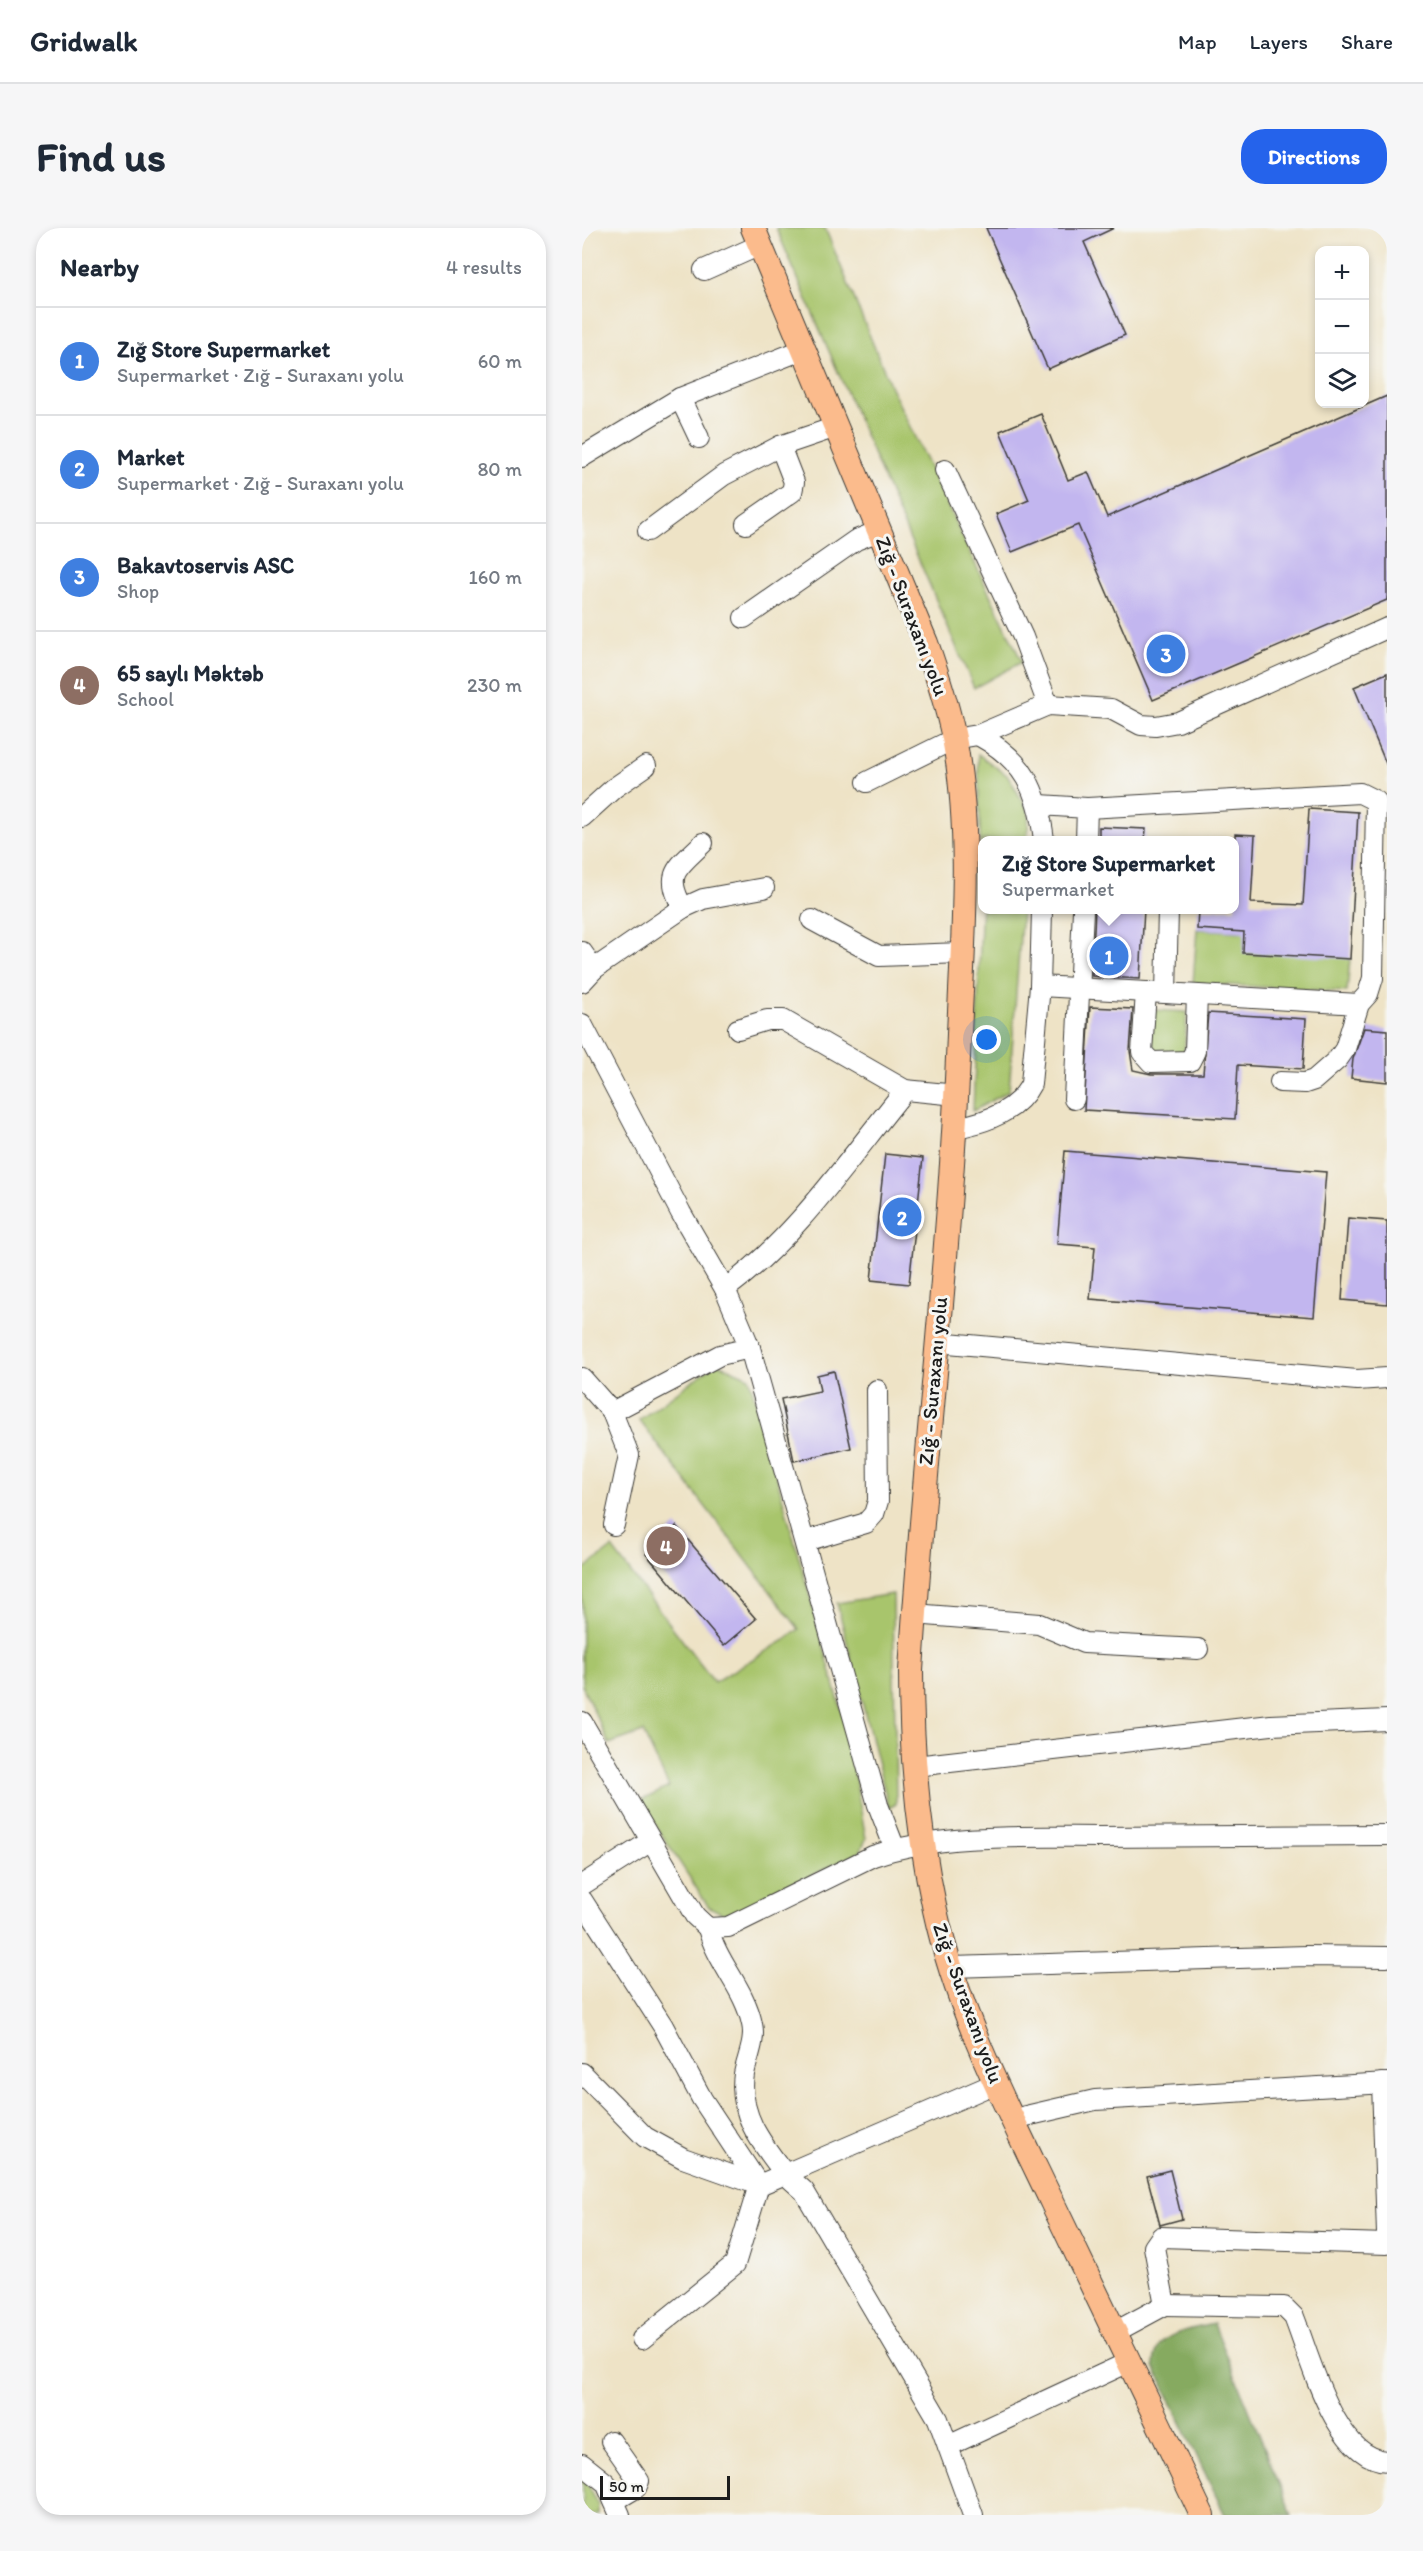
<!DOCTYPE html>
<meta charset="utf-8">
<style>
:root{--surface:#fff;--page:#f6f6f7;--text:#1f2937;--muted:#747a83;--line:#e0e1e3;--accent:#2563eb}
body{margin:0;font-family:Itim,sans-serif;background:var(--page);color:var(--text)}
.controls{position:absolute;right:18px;top:18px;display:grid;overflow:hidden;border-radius:12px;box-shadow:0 3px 9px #0003}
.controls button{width:54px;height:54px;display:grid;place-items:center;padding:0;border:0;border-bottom:2px solid var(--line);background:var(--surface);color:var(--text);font:30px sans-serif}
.scale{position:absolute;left:18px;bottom:15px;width:130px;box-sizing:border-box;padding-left:6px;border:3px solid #1c1c1c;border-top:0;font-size:16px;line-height:21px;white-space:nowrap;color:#1c1c1c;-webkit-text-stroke:4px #f6f6f2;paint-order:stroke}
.you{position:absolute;left:405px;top:812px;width:21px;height:21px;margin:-15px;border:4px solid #fff;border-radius:50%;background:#1a73e8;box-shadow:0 0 0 9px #1a73e833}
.badge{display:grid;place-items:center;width:39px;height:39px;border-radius:50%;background:var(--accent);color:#fff;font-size:20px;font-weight:700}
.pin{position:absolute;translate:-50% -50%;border:3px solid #fff;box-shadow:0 2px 6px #0006}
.popup{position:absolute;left:396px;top:608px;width:261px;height:78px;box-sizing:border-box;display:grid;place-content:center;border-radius:12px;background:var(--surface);filter:drop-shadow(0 2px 4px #0005);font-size:20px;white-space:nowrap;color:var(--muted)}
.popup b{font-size:22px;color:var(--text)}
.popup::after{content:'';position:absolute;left:50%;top:100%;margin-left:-12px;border:12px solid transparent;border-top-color:var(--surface)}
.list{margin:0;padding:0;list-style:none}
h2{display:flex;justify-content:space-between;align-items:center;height:78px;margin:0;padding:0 24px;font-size:26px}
h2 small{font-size:20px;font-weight:400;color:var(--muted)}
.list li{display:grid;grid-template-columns:39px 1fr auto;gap:18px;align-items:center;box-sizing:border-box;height:108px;padding:0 24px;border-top:2px solid var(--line)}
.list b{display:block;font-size:22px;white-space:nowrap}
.list p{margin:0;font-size:20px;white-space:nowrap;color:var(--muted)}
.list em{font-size:20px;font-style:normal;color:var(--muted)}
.icon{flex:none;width:33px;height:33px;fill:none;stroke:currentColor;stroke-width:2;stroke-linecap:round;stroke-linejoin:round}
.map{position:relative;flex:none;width:805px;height:2287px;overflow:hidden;border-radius:24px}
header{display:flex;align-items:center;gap:36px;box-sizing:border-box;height:84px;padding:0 30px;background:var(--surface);border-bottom:2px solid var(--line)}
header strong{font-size:28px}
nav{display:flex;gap:33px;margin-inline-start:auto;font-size:21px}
.intro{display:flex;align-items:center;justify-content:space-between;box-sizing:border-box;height:144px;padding:0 36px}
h1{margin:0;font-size:42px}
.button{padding:15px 27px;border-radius:24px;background:var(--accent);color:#fff;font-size:21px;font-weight:700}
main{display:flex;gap:36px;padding:0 36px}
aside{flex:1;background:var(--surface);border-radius:24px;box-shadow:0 3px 9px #0003}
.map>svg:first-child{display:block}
</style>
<header>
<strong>Gridwalk</strong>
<nav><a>Map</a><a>Layers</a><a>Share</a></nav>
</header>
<div class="intro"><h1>Find us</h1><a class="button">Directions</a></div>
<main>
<aside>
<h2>Nearby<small>4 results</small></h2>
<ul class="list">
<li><span class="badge" style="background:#3f7fe0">1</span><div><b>Zığ Store Supermarket</b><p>Supermarket · Zığ - Suraxanı yolu</p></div><em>60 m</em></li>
<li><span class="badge" style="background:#3f7fe0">2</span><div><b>Market</b><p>Supermarket · Zığ - Suraxanı yolu</p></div><em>80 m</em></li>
<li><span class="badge" style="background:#3f7fe0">3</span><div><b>Bakavtoservis ASC</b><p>Shop</p></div><em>160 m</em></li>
<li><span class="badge" style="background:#8d6e63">4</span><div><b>65 saylı Məktəb</b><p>School</p></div><em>230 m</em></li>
</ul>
</aside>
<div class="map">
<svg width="805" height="2287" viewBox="0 0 805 2287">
<rect width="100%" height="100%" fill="#f6f6f2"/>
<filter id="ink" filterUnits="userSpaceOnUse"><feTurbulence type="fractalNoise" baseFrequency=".0167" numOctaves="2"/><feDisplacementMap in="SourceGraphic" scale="12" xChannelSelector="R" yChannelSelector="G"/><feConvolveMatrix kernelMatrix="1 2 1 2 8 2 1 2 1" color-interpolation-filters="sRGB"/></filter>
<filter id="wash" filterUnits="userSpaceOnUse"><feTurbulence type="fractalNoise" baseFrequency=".008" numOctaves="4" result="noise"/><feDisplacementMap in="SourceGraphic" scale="24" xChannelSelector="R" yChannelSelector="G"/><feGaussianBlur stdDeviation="1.35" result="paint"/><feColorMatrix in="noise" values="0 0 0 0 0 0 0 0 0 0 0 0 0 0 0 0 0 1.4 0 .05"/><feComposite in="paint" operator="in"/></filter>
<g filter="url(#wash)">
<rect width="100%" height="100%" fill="#eee3c6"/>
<g fill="#a8c56c" stroke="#627044" stroke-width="1.5">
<polygon points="194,0 243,0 309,159 440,434 392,460"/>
<polygon points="396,526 426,548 447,584 445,612 401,612 401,682 440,682 427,863 391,883 400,673"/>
<polygon points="615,701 662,704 768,731 765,764 611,755"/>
<polygon points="571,782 605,784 602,826 568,824"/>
<polygon points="135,1135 167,1149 264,1499 284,1611 278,1624 152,1686 139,1685 126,1678 58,1573 87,1559 61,1504 27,1516 0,1457 0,1343 30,1320 132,1454 203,1412 217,1401 57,1192"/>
<polygon points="311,1366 314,1576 307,1580 255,1375"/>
<polygon points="0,2246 16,2276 16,2287 0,2287"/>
</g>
<path fill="#86aa60" stroke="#51633e" stroke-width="1.5" d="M632,2096L710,2287H643L572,2138C572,2104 605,2102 632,2096Z"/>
<g id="blocks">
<g fill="#c2b6ef">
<polygon points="404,0 532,0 502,14 543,107 466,141"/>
<polygon points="805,168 805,372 571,472 496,297 430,324 414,286 447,272 418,203 459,186 486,252 506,244 525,289"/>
<polygon points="805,445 805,538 772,459"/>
<polygon points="727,581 776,584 768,731 661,725 662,704 615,701 616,681 653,681 653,606 673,607 669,675 721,677"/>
<polygon points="517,599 564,601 563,612 517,612"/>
<polygon points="513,681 562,681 558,751 510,748"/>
<polygon points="508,779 551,781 548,823 551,842 569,846 621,846 626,785 724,791 721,841 656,837 653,891 502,882"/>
<polygon points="782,800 805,802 805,854 769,850 771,831"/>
<polygon points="483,923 744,944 732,1089 508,1071 513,1019 475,1016"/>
<polygon points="303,926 341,930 327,1056 289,1052"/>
<polygon points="766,990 805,993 805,1076 760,1072"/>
<polygon points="252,1143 269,1220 212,1233 199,1171 238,1163 235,1147"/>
<polygon points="94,1298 174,1391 142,1418 64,1326"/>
<polygon points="588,1942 600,1991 578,1997 565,1948"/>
</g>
</g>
</g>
<g filter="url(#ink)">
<use href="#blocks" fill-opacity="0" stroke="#3c3a36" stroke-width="1.5"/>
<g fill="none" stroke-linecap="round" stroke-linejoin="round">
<g stroke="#3c3a36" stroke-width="22">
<g id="minor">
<polyline points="122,42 178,17"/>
<polyline points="98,170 117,210"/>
<polyline points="0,229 98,170 220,122"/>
<polyline points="164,296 210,264 212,254 198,218"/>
<polyline points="66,303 142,247 198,218 254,199"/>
<polyline points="162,390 274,312 297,303"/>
<polyline points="466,477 529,481 559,497 574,498 596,494 805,400"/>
<path d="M396,507C442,532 456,562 462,612"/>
<polyline points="285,554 372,511 396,507 466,477 441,409 363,242"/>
<polyline points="458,577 505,580 504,612"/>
<polyline points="505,580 778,565 794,573 791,750 786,766 777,776 763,821 756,831 732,852 723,855 698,854"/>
<polyline points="0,589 32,560 64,538"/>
<path d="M101,680C81,645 96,640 121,615"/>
<polyline points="230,692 297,728 380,725"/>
<polyline points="0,724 12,741"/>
<polyline points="0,754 12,741 101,680 121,671 182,660"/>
<polyline points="458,758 777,776"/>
<polyline points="564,764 560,824 569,834 608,833 613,823 615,767"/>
<polyline points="584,765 586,682"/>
<polyline points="0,796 99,985 143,1061 168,1120 296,1577 313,1621"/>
<polyline points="156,801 185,792 201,792 323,862 375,867"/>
<polyline points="492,871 501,682"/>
<path d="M373,900C402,895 435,884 449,856L458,758L460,682"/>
<path d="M143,1061C213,1011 268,929 323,862"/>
<polyline points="355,1114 775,1152 805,1150"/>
<polyline points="0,1150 30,1184 47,1227 32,1297"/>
<polyline points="30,1184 138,1127 168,1120"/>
<polyline points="224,1313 284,1295 292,1286 296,1273 295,1162"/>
<polyline points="332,1386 457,1396 502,1415 616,1421"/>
<path d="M0,1494L113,1688L126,1700L146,1699L291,1628C357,1605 448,1609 517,1609C613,1608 709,1608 805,1607"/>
<polyline points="333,1538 689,1497 805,1492"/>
<polyline points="0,1657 69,1613"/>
<polyline points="0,1672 81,1798 120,1871 177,1957 153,2036 60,2111"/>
<path d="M126,1700C135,1735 163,1761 170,1796C174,1813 165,1830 162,1846C156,1887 180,1916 203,1946L414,1855"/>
<polyline points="370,1739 725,1728 805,1729"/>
<polyline points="0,1845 63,1909 101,1930 177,1957 203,1946 222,1963 356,2191 391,2287"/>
<polyline points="800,1855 805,2006"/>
<polyline points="431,1891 513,1872 805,1855"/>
<path d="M583,2077L702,2079L712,2089C728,2129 753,2231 805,2233"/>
<polyline points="533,2104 583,2077 572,2019 579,2009 805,2016"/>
<polyline points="29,2213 57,2253 54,2260 32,2273"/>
<polyline points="366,2218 547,2134"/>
<polyline points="0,2236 24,2255 38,2287"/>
</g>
</g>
<g stroke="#3c3a36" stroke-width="26">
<path id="major" d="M171,0L344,415C355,446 365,477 372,510C390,604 381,710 377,806C369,1018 342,1230 329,1443C329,1522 336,1604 353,1682C375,1784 426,1882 471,1976C521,2079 571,2183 620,2287"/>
</g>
<use href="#minor" stroke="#fff" stroke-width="20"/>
<use href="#major" stroke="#fbbb8c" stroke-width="24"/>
</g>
</g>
<g text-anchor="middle" stroke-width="6" stroke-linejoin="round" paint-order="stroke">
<g font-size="21" fill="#1c1c1c" stroke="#f6f6f2">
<text transform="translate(330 388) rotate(69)" y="7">Zığ - Suraxanı yolu</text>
<text transform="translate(351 1153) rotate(-85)" y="7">Zığ - Suraxanı yolu</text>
<text transform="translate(386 1775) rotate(70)" y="7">Zığ - Suraxanı yolu</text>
</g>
</g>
</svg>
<div class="controls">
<button>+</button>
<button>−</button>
<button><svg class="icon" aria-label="layers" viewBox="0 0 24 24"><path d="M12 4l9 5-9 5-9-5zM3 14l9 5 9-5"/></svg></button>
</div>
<div class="scale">50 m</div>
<div class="you"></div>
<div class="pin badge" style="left:527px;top:728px;background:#3f7fe0">1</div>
<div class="popup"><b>Zığ Store Supermarket</b>Supermarket</div>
<div class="pin badge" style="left:320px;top:989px;background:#3f7fe0">2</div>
<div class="pin badge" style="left:584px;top:426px;background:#3f7fe0">3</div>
<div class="pin badge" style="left:84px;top:1318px;background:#8d6e63">4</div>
</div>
</main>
